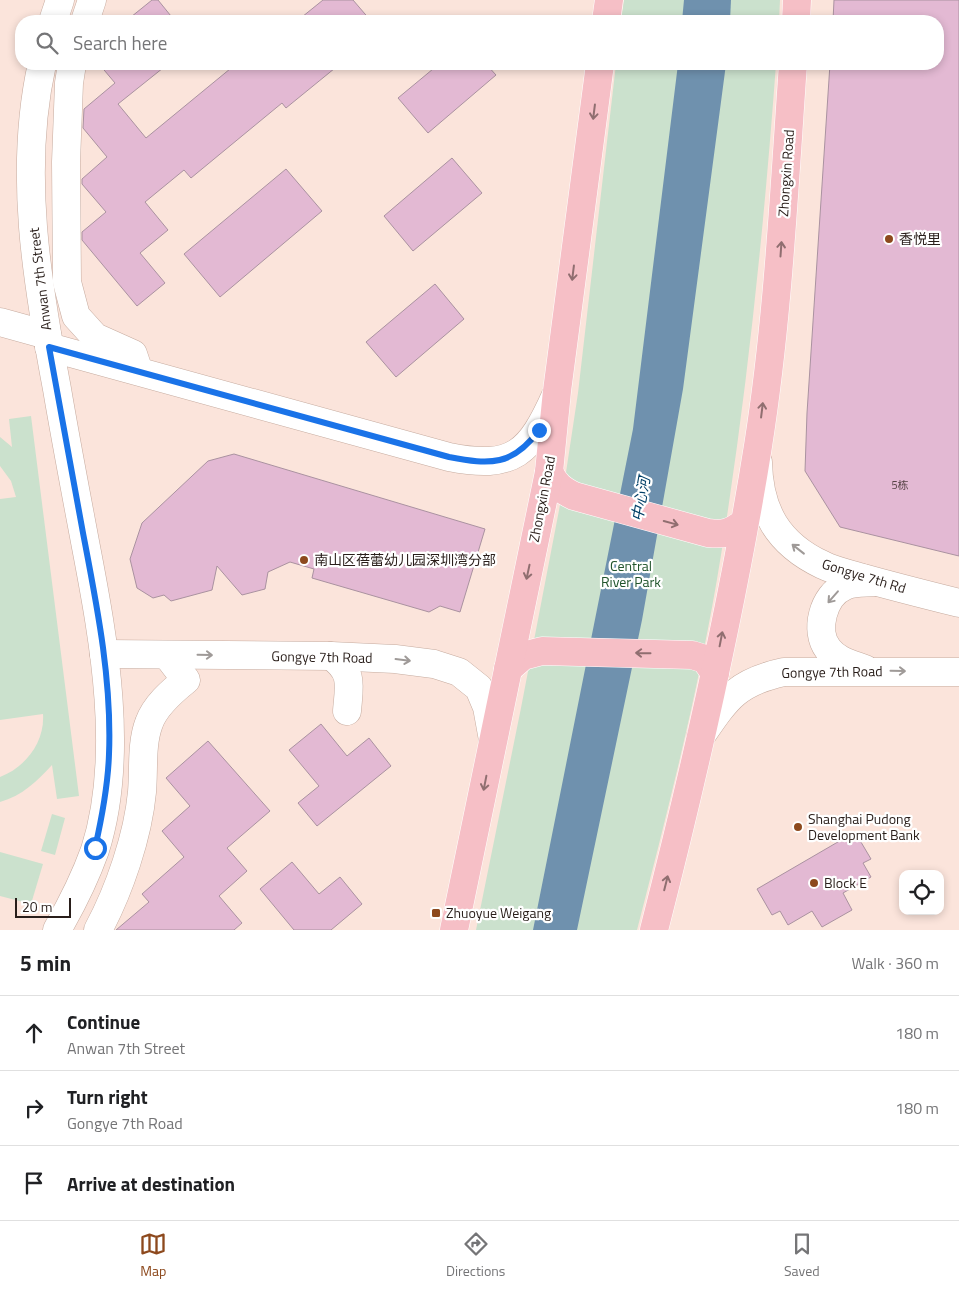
<!DOCTYPE html>
<meta charset="utf-8">
<style>
:root{--surface:#fff;--page:#f6f6f6;--text:#202124;--muted:#757577;--line:#e0e0e0;--accent:#8d491d}
body{margin:0;font-family:"Titillium Web","Noto Sans SC",sans-serif;background:var(--page);color:var(--text)}
.controls{position:absolute;right:15px;bottom:15px;display:grid;overflow:hidden;border-radius:10px;box-shadow:0 2px 8px #0003}
.controls button{width:45px;height:45px;display:grid;place-items:center;padding:0;border:0;border-bottom:1px solid var(--line);background:var(--surface);color:var(--text);font:25px sans-serif}
.scale{position:absolute;left:15px;bottom:12px;width:56px;box-sizing:border-box;padding-left:5px;border:2px solid #291e1a;border-top:0;font-size:14px;line-height:18px;white-space:nowrap;color:#291e1a;-webkit-text-stroke:4px #fff;paint-order:stroke}
.stop{position:absolute;width:15px;height:15px;margin:-11px;border:4px solid #1a73e8;border-radius:50%;background:#fff}
.stop.end{background:#1a73e8;border-color:#fff;box-shadow:0 1px 5px #0008}
.list{margin:0;padding:0;list-style:none}
h2{display:flex;justify-content:space-between;align-items:center;height:65px;margin:0;padding:0 20px;font-size:21px}
h2 small{font-size:16px;font-weight:400;color:var(--muted)}
.list li{display:grid;grid-template-columns:32px 1fr auto;gap:15px;align-items:center;box-sizing:border-box;height:75px;padding:0 20px;border-top:1px solid var(--line)}
.list b{display:block;font-size:19px;white-space:nowrap}
.list p{margin:0;font-size:16px;white-space:nowrap;color:var(--muted)}
.list em{font-size:16px;font-style:normal;color:var(--muted)}
.icon{flex:none;width:28px;height:28px;fill:none;stroke:currentColor;stroke-width:2;stroke-linecap:round;stroke-linejoin:round}
.map{position:relative;flex:none;width:959px;height:930px;overflow:hidden}
.search{position:absolute;background:var(--surface);box-shadow:0 2px 8px #0003;left:15px;right:15px;top:15px;height:55px;display:flex;align-items:center;gap:12px;box-sizing:border-box;padding:0 18px;border-radius:20px;color:var(--muted);font-size:19px}
.sheet{height:290px;background:var(--surface)}
nav{display:flex;justify-content:space-around;align-items:center;box-sizing:border-box;height:70px;border-top:1px solid var(--line);background:var(--surface);font-size:14px;color:var(--muted)}
nav a{display:grid;justify-items:center;gap:2px}
nav .on{color:var(--accent)}
.map>svg:first-child{display:block}
</style>
<div class="map">
<svg width="959" height="930" viewBox="0 0 959 930">
<rect width="100%" height="100%" fill="#fbe4db"/>
<g fill="#cbe1cd">
<polygon points="624,0 780,0 779,21 621,21"/>
<path d="M616,64H776C764,228 747,392 721,555C701,681 669,806 637,930H476L521,708L565,479L578,393Z"/>
<path d="M31,416L79,796L57,799L52,765C37,781 22,796 0,802V777C26,767 45,742 43,714L0,720V499L16,497L11,481L0,466V437L12,447L9,419Z"/>
<polygon points="52,814 65,818 55,855 41,851"/>
<polygon points="0,852 43,864 31,904 0,896"/>
</g>
<g fill="#6f91ae">
<polygon points="684,0 731,0 730,21 682,21"/>
<polygon points="678,64 726,64 683,389 642,620 577,930 533,930 633,429"/>
</g>
<g fill="#e3b9d3" stroke="#aa92a0">
<polygon points="152,0 158,0 175,21 126,21"/>
<polygon points="323,0 353,0 371,21 297,21"/>
<polygon points="834,0 959,0 959,556 840,527 805,471 807,413 830,64 938,64 938,21 833,21"/>
<polygon points="99,64 168,64 118,104 146,138 236,64 340,64 286,108 282,103 191,178 184,170 145,202 168,230 140,253 165,283 137,306 82,240 82,232 106,212 82,184 82,179 107,157 83,128 84,109 115,83"/>
<polygon points="439,64 486,64 496,75 428,133 398,98"/>
<polygon points="452,158 482,193 413,251 384,216"/>
<polygon points="286,169 322,211 220,297 184,254"/>
<polygon points="435,284 464,319 396,377 366,342"/>
<polygon points="234,454 485,529 460,612 440,606 429,612 312,578 314,569 290,562 268,572 265,589 242,595 217,566 212,590 171,601 164,595 153,598 137,588 130,559 142,523 208,461"/>
<polygon points="321,724 347,756 369,738 391,766 317,826 298,803 319,786 289,750"/>
<polygon points="208,741 270,811 227,848 247,871 219,896 242,923 234,930 116,930 149,902 142,894 184,857 162,831 190,806 166,778"/>
<polygon points="855,832 871,859 863,863 871,877 843,893 852,910 822,927 812,911 788,925 780,911 772,915 757,889"/>
<polygon points="292,862 319,894 340,877 362,904 331,930 294,930 260,889"/>
</g>
<g fill="none" stroke-linecap="round" stroke-linejoin="round">
<g stroke="#c6ab9f" stroke-width="29">
<g id="minor">
<polyline points="53,21 60,0"/>
<polyline points="85,21 92,0"/>
<path d="M42,64C18,171 37,283 57,389C66,442 76,494 86,547C104,641 125,756 95,850C85,878 72,904 57,930"/>
<polyline points="72,64 69,83 66,162 67,282 76,316 95,337 133,354 137,366"/>
<polyline points="0,322 47,335"/>
<path d="M49,347L449,457C514,470 530,453 556,395"/>
<path d="M758,462C759,511 778,544 823,565C835,571 850,574 863,578C895,587 927,595 959,603"/>
<polyline points="104,654 331,656 395,659 434,664 459,672 479,688 487,707 493,740"/>
<path d="M331,656C354,672 349,686 347,711"/>
<path d="M865,669C852,664 837,661 828,649C814,631 823,595 845,586C853,582 866,583 875,582"/>
<path d="M701,736C727,698 737,682 784,672H959"/>
<path d="M98,930C119,891 138,836 142,792C144,770 141,744 149,723C155,706 171,692 186,680L167,655"/>
</g>
</g>
<g stroke="#fff" stroke-width="29">
<g id="major">
<polyline points="606,21 609,0"/>
<polyline points="796,21 797,0"/>
<path d="M549,472C555,484 561,490 574,496L708,533C725,535 730,533 744,523"/>
<polyline points="508,669 523,656 542,651 692,655 705,659 715,673"/>
<polyline points="454,930 549,472 557,391 600,64"/>
<path d="M654,930C695,770 732,609 758,446C778,320 784,191 793,64"/>
</g>
</g>
<use href="#minor" stroke="#fff" stroke-width="28"/>
<use href="#major" stroke="#f6bfc6" stroke-width="28"/>
</g>
<defs><path id="oneway-shaft" d="M-6 0H5M1.5-3L5.5 0L1.5 3" fill="none" stroke-width="1.6" stroke-linecap="round" stroke-linejoin="round" transform="scale(1.25)"/></defs>
<g stroke="#906e70">
<use href="#oneway-shaft" transform="translate(594 112) rotate(97)"/>
<use href="#oneway-shaft" transform="translate(781 249) rotate(-86)"/>
<use href="#oneway-shaft" transform="translate(573 273) rotate(97)"/>
<use href="#oneway-shaft" transform="translate(762 410) rotate(-83)"/>
<use href="#oneway-shaft" transform="translate(671 523) rotate(15)"/>
<use href="#oneway-shaft" transform="translate(528 572) rotate(102)"/>
<use href="#oneway-shaft" transform="translate(721 639) rotate(-79)"/>
<use href="#oneway-shaft" transform="translate(643 653) rotate(-179)"/>
<use href="#oneway-shaft" transform="translate(485 783) rotate(101)"/>
<use href="#oneway-shaft" transform="translate(666 883) rotate(-76)"/>
</g>
<g stroke="#9f9a98">
<use href="#oneway-shaft" transform="translate(798 549) rotate(-142)"/>
<use href="#oneway-shaft" transform="translate(833 597) rotate(131)"/>
<use href="#oneway-shaft" transform="translate(205 655) rotate(1)"/>
<use href="#oneway-shaft" transform="translate(403 660) rotate(7)"/>
<use href="#oneway-shaft" transform="translate(898 671) rotate(1)"/>
</g>
<g fill="none" stroke-linecap="round" stroke-linejoin="round">
<path stroke="#1a73e8" stroke-width="6" d="M95,848C102,817 108,786 109,754C112,680 97,606 83,533C72,471 60,409 49,347L449,457C490,465 513,466 539,430"/>
</g>
<g fill="#8d491d" stroke="#fff" stroke-width="2">
<circle cx="889" cy="239" r="5"/>
<circle cx="304" cy="560" r="5"/>
<circle cx="798" cy="827" r="5"/>
<circle cx="814" cy="883" r="5"/>
<rect x="431" y="908" width="10" height="10" rx="2.5"/>
</g>
<g text-anchor="middle" stroke-width="4.5" stroke-linejoin="round" paint-order="stroke">
<g font-size="11" fill="#584548">
<text x="900" y="489">5栋</text>
</g>
<g font-size="14" fill="#291e1a" stroke="#fff">
<text transform="translate(786 173) rotate(-86)" y="5">Zhongxin Road</text>
<text transform="translate(40 279) rotate(-97)" y="5">Anwan 7th Street</text>
<text transform="translate(542 499) rotate(-79)" y="5">Zhongxin Road</text>
<text transform="translate(864 576) rotate(17)" y="5">Gongye 7th Rd</text>
<text transform="translate(322 657) rotate(1)" y="5">Gongye 7th Road</text>
<text transform="translate(832 672) rotate(-1)" y="5">Gongye 7th Road</text>
</g>
<g font-size="14" fill="#291e1a" stroke="#fff" text-anchor="start">
<text x="899" y="244">香悦里</text>
<text x="314" y="565">南山区蓓蕾幼儿园深圳湾分部</text>
<text x="808" y="824">Shanghai Pudong<tspan x="808" dy="16">Development Bank</tspan></text>
<text x="824" y="888">Block E</text>
<text x="446" y="918">Zhuoyue Weigang</text>
</g>
<g font-size="14" fill="#21542b" stroke="#fff">
<text x="631" y="571">Central<tspan x="631" dy="16">River Park</tspan></text>
</g>
<g font-size="15" font-style="italic" fill="#024068" stroke="#fff">
<text transform="translate(641 499) rotate(-80)" y="5">中心河</text>
</g>
</g>
</svg>
<div class="controls">
<button><svg class="icon" aria-label="locate" viewBox="0 0 24 24"><circle cx="12" cy="12" r="6"/><path d="M12 2v4M12 18v4M2 12h4M18 12h4"/></svg></button>
</div>
<div class="scale">20 m</div>
<div class="stop" style="left:95px;top:848px"></div>
<div class="stop end" style="left:539px;top:430px"></div>
<div class="search"><svg class="icon" aria-label="search" viewBox="0 0 24 24"><circle cx="10" cy="10" r="6"/><path d="M15 15l6 6"/></svg>Search here</div>
</div>
<section class="sheet">
<h2>5 min<small>Walk · 360 m</small></h2>
<ul class="list">
<li><svg class="icon" aria-label="ahead" viewBox="0 0 24 24"><path d="M12 20V5M6 11l6-6 6 6"/></svg><div><b>Continue</b><p>Anwan 7th Street</p></div><em>180 m</em></li>
<li><svg class="icon" aria-label="right" viewBox="0 0 24 24"><path d="M7 20v-9h11M14 6l5 5-5 5"/></svg><div><b>Turn right</b><p>Gongye 7th Road</p></div><em>180 m</em></li>
<li><svg class="icon" aria-label="arrive" viewBox="0 0 24 24"><path d="M6 21V4h12l-3 4 3 4H6"/></svg><div><b>Arrive at destination</b></div></li>
</ul>
</section>
<nav>
<a class="on"><svg class="icon" aria-label="map" viewBox="0 0 24 24"><path d="M3 6l6-2 6 2 6-2v14l-6 2-6-2-6 2zM9 4v14M15 6v14"/></svg>Map</a>
<a><svg class="icon" aria-label="directions" viewBox="0 0 24 24"><path d="M12 3l9 9-9 9-9-9zM9 14v-3h6M13 9l2 2-2 2"/></svg>Directions</a>
<a><svg class="icon" aria-label="saved" viewBox="0 0 24 24"><path d="M7 4h10v16l-5-4-5 4z"/></svg>Saved</a>
</nav>
